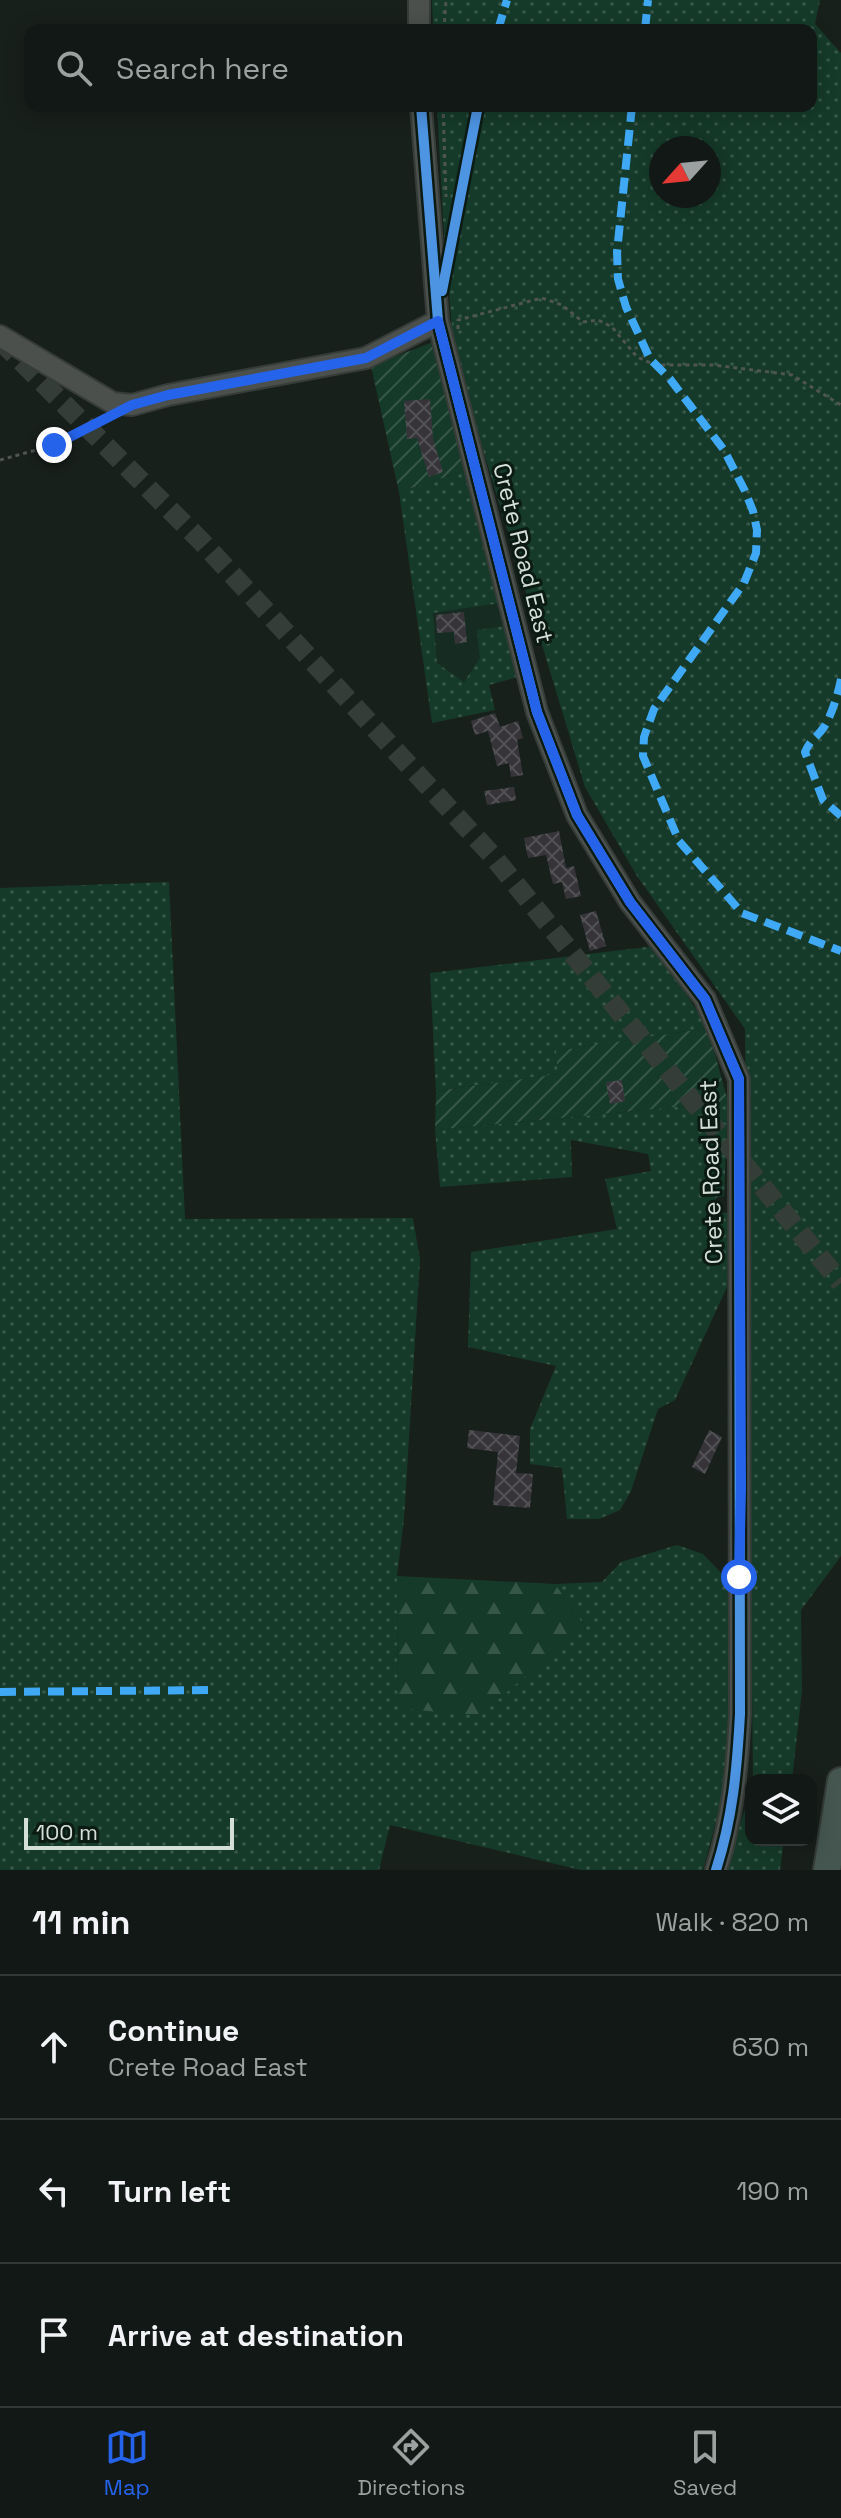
<!DOCTYPE html>
<meta charset="utf-8">
<style>
:root{--surface:#121815;--page:#1f2522;--text:#f1f3f6;--muted:#9ca0a0;--line:#313734;--accent:#2563eb}
body{margin:0;font-family:"Space Grotesk",sans-serif;background:var(--page);color:var(--text)}
.controls{position:absolute;right:24px;bottom:24px;display:grid;overflow:hidden;border-radius:16px;box-shadow:0 4px 20px #0003}
.controls button{width:72px;height:72px;display:grid;place-items:center;padding:0;border:0;border-bottom:2px solid var(--line);background:var(--surface);color:var(--text);font:40px sans-serif}
.compass{position:absolute;left:649px;top:136px;width:72px;height:72px;border-radius:50%;background:var(--surface);box-shadow:0 4px 20px #0003;rotate:243deg}
.scale{position:absolute;left:24px;bottom:20px;width:210px;box-sizing:border-box;padding-left:8px;border:4px solid #d5dfd9;border-top:0;font-size:22px;line-height:28px;white-space:nowrap;color:#d5dfd9;-webkit-text-stroke:6px #0b1a13;paint-order:stroke}
.stop{position:absolute;width:24px;height:24px;margin:-18px;border:6px solid #2563eb;border-radius:50%;background:#fff}
.stop.end{background:#2563eb;border-color:#fff;box-shadow:0 2px 8px #0008}
.list{margin:0;padding:0;list-style:none}
h2{display:flex;justify-content:space-between;align-items:center;height:104px;margin:0;padding:0 32px;font-size:34px}
h2 small{font-size:26px;font-weight:400;color:var(--muted)}
.list li{display:grid;grid-template-columns:52px 1fr auto;gap:24px;align-items:center;box-sizing:border-box;height:144px;padding:0 32px;border-top:2px solid var(--line)}
.list b{display:block;font-size:30px;white-space:nowrap}
.list p{margin:0;font-size:26px;white-space:nowrap;color:var(--muted)}
.list em{font-size:26px;font-style:normal;color:var(--muted)}
.icon{flex:none;width:44px;height:44px;fill:none;stroke:currentColor;stroke-width:2;stroke-linecap:round;stroke-linejoin:round}
.map{position:relative;flex:none;width:841px;height:1870px;overflow:hidden}
.search{position:absolute;background:var(--surface);box-shadow:0 4px 20px #0003;left:24px;right:24px;top:24px;height:88px;display:flex;align-items:center;gap:20px;box-sizing:border-box;padding:0 28px;border-radius:16px;color:var(--muted);font-size:30px}
.sheet{height:536px;background:var(--surface)}
nav{display:flex;justify-content:space-around;align-items:center;box-sizing:border-box;height:112px;border-top:2px solid var(--line);background:var(--surface);font-size:22px;color:var(--muted)}
nav a{display:grid;justify-items:center;gap:4px}
nav .on{color:var(--accent)}
.map>svg:first-child{display:block}
</style>
<div class="map">
<svg width="841" height="1870" viewBox="0 0 841 1870">
<defs>
<pattern id="grass-dots" width="8" height="8" patternUnits="userSpaceOnUse" patternTransform="scale(2)"><rect width="8" height="8" fill="#153a2a"/><path d="M2 2h.1M6 6h.1" fill="none" stroke="#365648" stroke-width="1.8" stroke-linecap="round"/></pattern>
<pattern id="forest-firs" width="22" height="20" patternUnits="userSpaceOnUse" patternTransform="scale(2)"><rect width="22" height="20" fill="#153a2a"/><path d="M5 1l3.5 6h-7zM16 11l3.5 6h-7z" fill="#365648"/></pattern>
<pattern id="garden-furrows" width="10" height="10" patternUnits="userSpaceOnUse" patternTransform="scale(2)"><rect width="10" height="10" fill="#153a2a"/><path d="M-1 1l2-2M0 10L10 0M9 11l2-2" fill="none" stroke="#365648"/></pattern>
<pattern id="building-cross-hatch" width="8" height="8" patternUnits="userSpaceOnUse" patternTransform="scale(2)"><rect width="8" height="8" fill="#363439"/><path d="M0 0l8 8M0 8l8-8" fill="none" stroke="#525155"/></pattern>
</defs>
<rect width="100%" height="100%" fill="#18201c"/>
<polygon fill="#162b22" points="501,603 507,626 480,659 464,682 437,664 433,613"/>
<g fill="url(#grass-dots)" fill-rule="evenodd">
<path d="M432,0H820L815,24L841,53V1556L801,1610L802,1691L792,1780H753L745,1029L637,876L585,787L454,354L443,218L437,106H811V30H433ZM661,148H709V196H661Z"/>
<polygon points="470,469 501,603 433,613 437,663 464,682 480,658 477,630 507,626 518,677 489,685 495,710 432,723 399,492"/>
<polygon points="169,882 185,1219 413,1218 420,1260 404,1519 397,1576 398,1707 585,1627 555,1584 602,1582 621,1562 677,1545 703,1554 731,1583 728,1777 703,1870 581,1870 390,1825 379,1870 0,1870 0,888"/>
<polygon points="655,946 708,1028 557,1051 558,1074 436,1091 430,973"/>
<polygon points="728,1102 724,1196 716,1198 717,1214 729,1212 727,1287 675,1400 658,1409 631,1491 620,1510 599,1519 567,1519 562,1468 530,1464 530,1429 556,1366 468,1347 471,1252 617,1229 605,1179 651,1171 648,1154 571,1140 572,1177 440,1187 435,1130"/>
<polygon points="751,1791 751,1840 784,1840 780,1870 725,1870"/>
</g>
<polygon fill="url(#forest-firs)" points="397,1576 555,1584 585,1627 478,1716 398,1708"/>
<g fill="url(#garden-furrows)">
<polygon points="433,342 470,469 399,492 371,366"/>
<polygon points="708,1028 728,1102 435,1130 436,1091 558,1074 556,1051"/>
</g>
<g fill="url(#building-cross-hatch)">
<polygon points="430,399 433,439 443,472 429,477 417,438 407,439 404,401"/>
<polygon points="464,612 467,642 455,644 454,632 437,633 436,615"/>
<polygon points="495,713 500,727 518,721 523,738 517,740 523,775 511,777 509,763 497,766 488,731 475,735 471,721"/>
<polygon points="514,787 516,800 487,805 484,791"/>
<polygon points="559,831 566,868 574,866 581,896 566,899 562,882 553,884 546,855 528,858 524,838"/>
<polygon points="596,911 606,946 590,951 580,915"/>
<polygon points="622,1080 625,1101 610,1104 606,1082"/>
<polygon points="469,1430 520,1436 516,1473 533,1474 530,1508 493,1505 498,1452 467,1448"/>
<polygon points="709,1430 722,1437 705,1474 692,1467"/>
</g>
<g fill="none" stroke-linecap="round" stroke-linejoin="round">
<polyline stroke="#343d38" stroke-width="20" stroke-dasharray="20 10" stroke-linecap="butt" points="0,340 202,542 491,854 841,1283"/>
<g stroke="#363c38" stroke-width="24">
<g id="minor">
<polyline points="419,0 419,30"/>
<path d="M421,106L438,321L537,712L577,815L630,902L705,999L739,1079L740,1714C737,1769 733,1817 716,1870"/>
<polyline points="0,336 113,403 132,405 168,395 366,358 438,321"/>
</g>
</g>
<g stroke="#363c38" stroke-width="30">
<polyline id="major" points="827,1870 841,1781"/>
</g>
<g stroke="#4f5552" stroke-width="3" stroke-dasharray="4 4" stroke-linecap="butt">
<polyline points="444,30 446,0"/>
<polyline points="443,106 446,197"/>
<polyline points="458,329 458,320 542,298 562,305 583,322 598,320 612,327 637,357 655,365 713,365 792,375 841,405"/>
<polyline points="0,460 54,445 107,418"/>
</g>
<use href="#minor" stroke="#4b504d" stroke-width="20"/>
<use href="#major" stroke="#455650" stroke-width="26"/>
<g stroke="#3fa9f5" stroke-width="8" stroke-dasharray="16 8" stroke-linecap="butt">
<polyline points="498,30 507,0"/>
<polyline points="645,30 648,0"/>
<polyline points="632,106 617,252 618,279 626,307 650,359 670,379 724,450 745,491 753,511 757,530 756,553 744,583 654,709 644,737 643,756 679,841 742,913 841,951"/>
<path d="M841,679C839,691 831,717 824,727C817,738 811,738 805,752L823,800L841,816"/>
<polyline points="0,1692 210,1690"/>
</g>
<g stroke="#0b1a13" stroke-width="15">
<g id="cycleway">
<path d="M421,106L438,321L537,712L577,815L630,902L705,999L739,1079L740,1714C737,1769 733,1817 716,1870"/>
<polyline points="442,291 478,106"/>
</g>
</g>
<use href="#cycleway" stroke="#4d94e3" stroke-width="10"/>
</g>
<g fill="none" stroke-linecap="round" stroke-linejoin="round">
<polyline stroke="#2563eb" stroke-width="10" points="54,445 132,405 168,395 366,358 438,321 537,712 577,815 630,902 705,999 739,1079 741,1488 739,1577"/>
</g>
<g text-anchor="middle" stroke-width="6" stroke-linejoin="round" paint-order="stroke">
<g font-size="24" fill="#d5dfd9" stroke="#0b1a13">
<text transform="translate(523 553) rotate(76)" y="8">Crete Road East</text>
<text transform="translate(711 1172) rotate(-92)" y="8">Crete Road East</text>
</g>
</g>
</svg>
<div class="controls">
<button><svg class="icon" aria-label="layers" viewBox="0 0 24 24"><path d="M12 4l9 5-9 5-9-5zM3 14l9 5 9-5"/></svg></button>
</div>
<svg class="compass" viewBox="-18 -18 36 36"><path d="M0-13l5 13h-10z" fill="#e53935"/><path d="M0 13l5-13h-10z" fill="#9ca0a0"/></svg>
<div class="scale">100 m</div>
<div class="stop" style="left:739px;top:1577px"></div>
<div class="stop end" style="left:54px;top:445px"></div>
<div class="search"><svg class="icon" aria-label="search" viewBox="0 0 24 24"><circle cx="10" cy="10" r="6"/><path d="M15 15l6 6"/></svg>Search here</div>
</div>
<section class="sheet">
<h2>11 min<small>Walk · 820 m</small></h2>
<ul class="list">
<li><svg class="icon" aria-label="ahead" viewBox="0 0 24 24"><path d="M12 20V5M6 11l6-6 6 6"/></svg><div><b>Continue</b><p>Crete Road East</p></div><em>630 m</em></li>
<li><svg class="icon" aria-label="left" viewBox="0 0 24 24"><path d="M17 20v-9H6M10 6l-5 5 5 5"/></svg><div><b>Turn left</b></div><em>190 m</em></li>
<li><svg class="icon" aria-label="arrive" viewBox="0 0 24 24"><path d="M6 21V4h12l-3 4 3 4H6"/></svg><div><b>Arrive at destination</b></div></li>
</ul>
</section>
<nav>
<a class="on"><svg class="icon" aria-label="map" viewBox="0 0 24 24"><path d="M3 6l6-2 6 2 6-2v14l-6 2-6-2-6 2zM9 4v14M15 6v14"/></svg>Map</a>
<a><svg class="icon" aria-label="directions" viewBox="0 0 24 24"><path d="M12 3l9 9-9 9-9-9zM9 14v-3h6M13 9l2 2-2 2"/></svg>Directions</a>
<a><svg class="icon" aria-label="saved" viewBox="0 0 24 24"><path d="M7 4h10v16l-5-4-5 4z"/></svg>Saved</a>
</nav>
